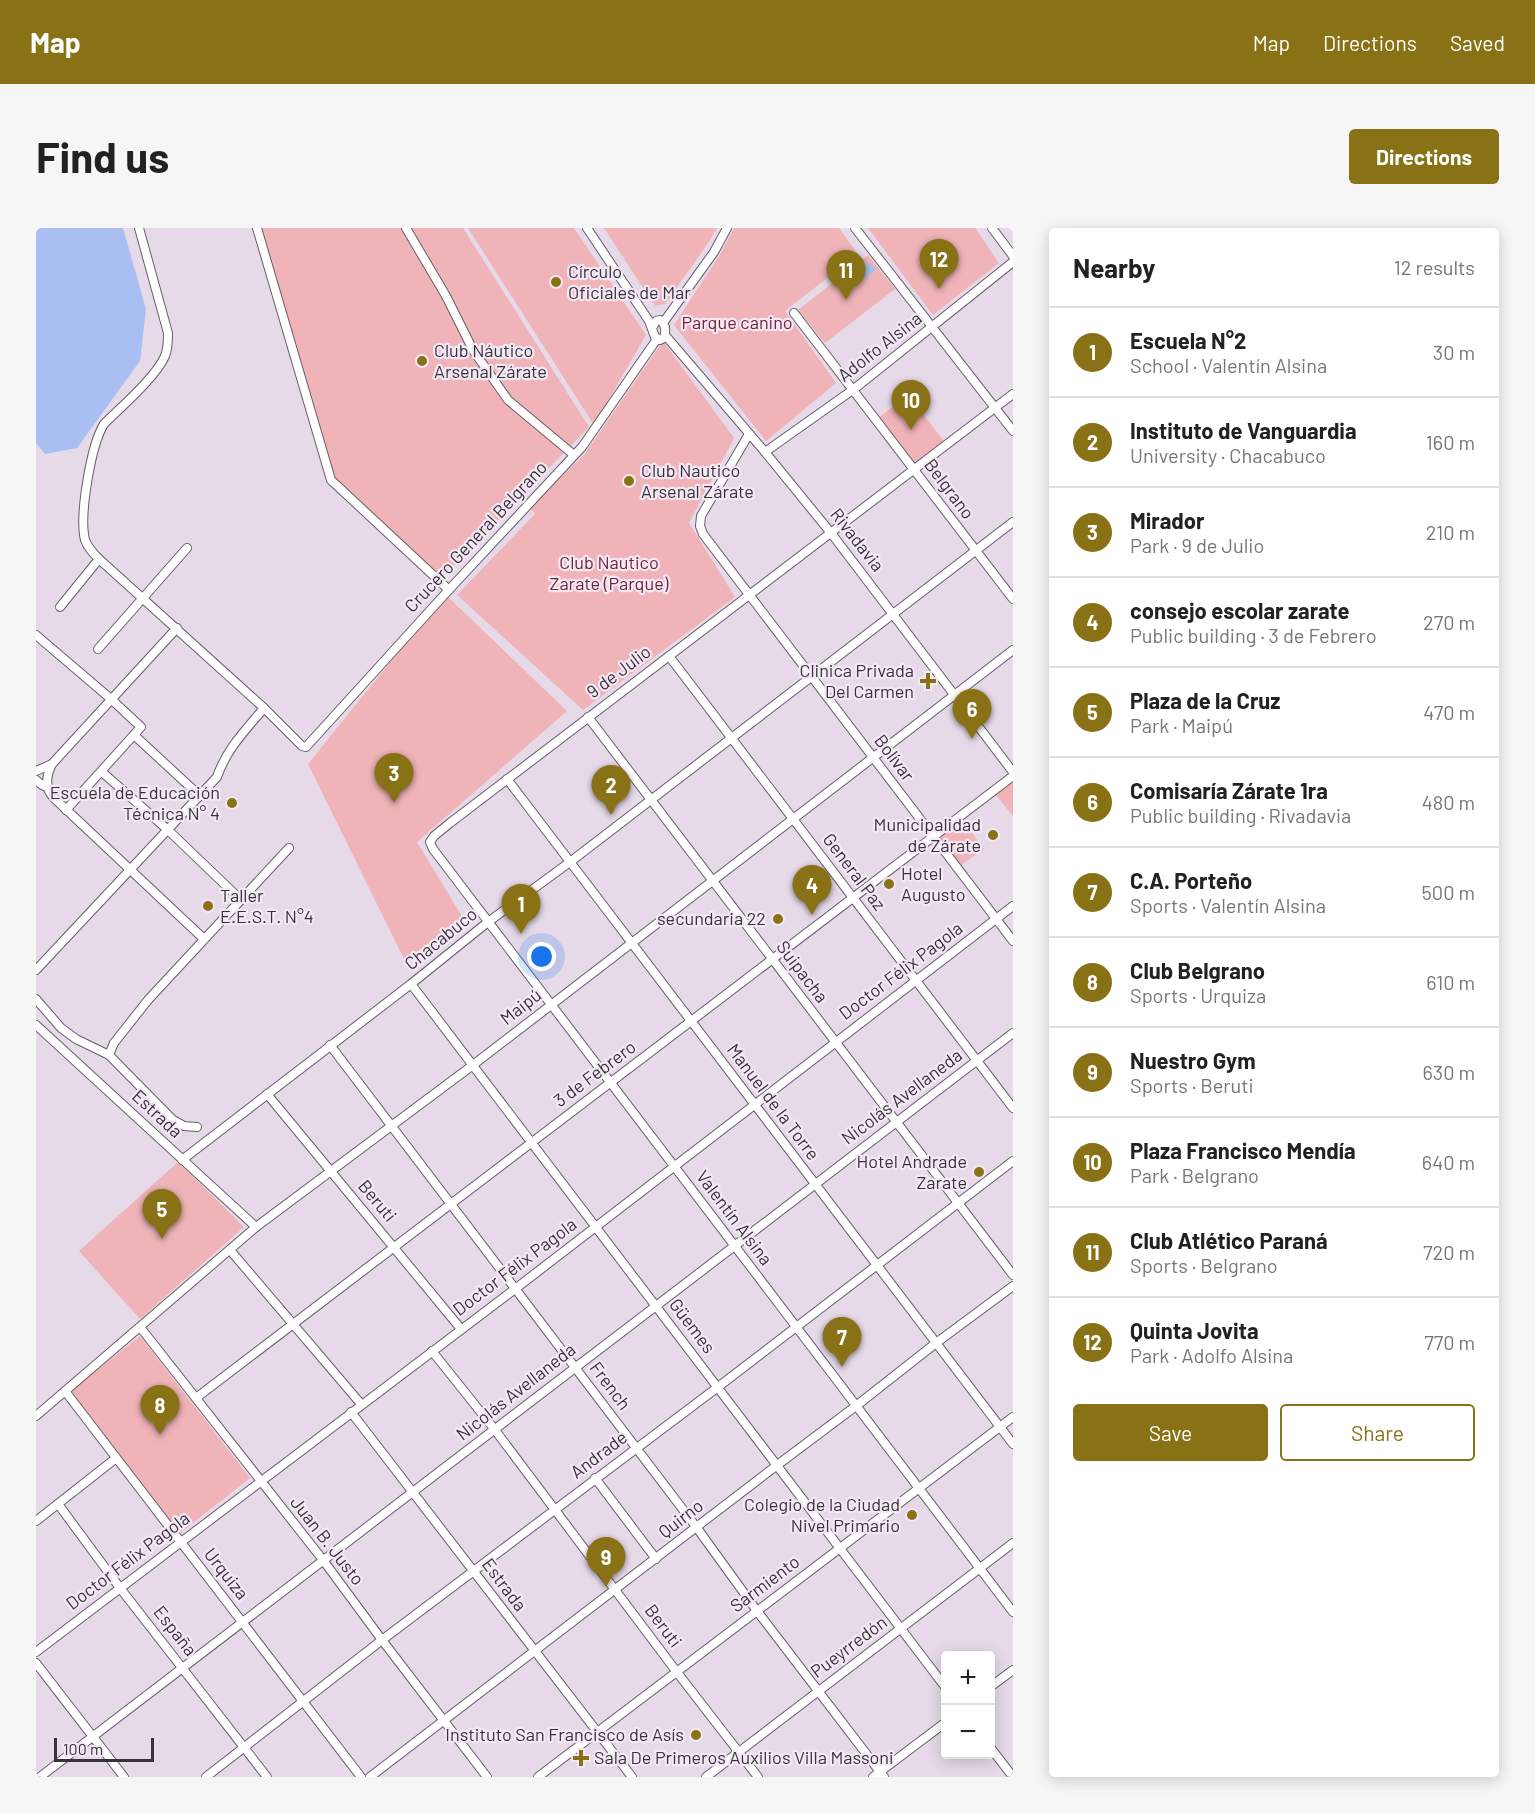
<!DOCTYPE html>
<meta charset="utf-8">
<style>
:root{--surface:#fff;--page:#f6f6f6;--text:#222;--muted:#767676;--line:#e0e0e0;--accent:#897215}
body{margin:0;font-family:Barlow,sans-serif;background:var(--page);color:var(--text)}
.controls{position:absolute;right:18px;bottom:18px;display:grid;overflow:hidden;border-radius:6px;box-shadow:0 3px 15px #0003}
.controls button{width:54px;height:54px;display:grid;place-items:center;padding:0;border:0;border-bottom:2px solid var(--line);background:var(--surface);color:var(--text);font:30px sans-serif}
.scale{position:absolute;left:18px;bottom:15px;width:100px;box-sizing:border-box;padding-left:6px;border:3px solid #383339;border-top:0;font-size:16px;line-height:21px;white-space:nowrap;color:#383339;-webkit-text-stroke:4px #f4e7f6;paint-order:stroke}
.you{position:absolute;left:506px;top:729px;width:21px;height:21px;margin:-15px;border:4px solid #fff;border-radius:50%;background:#1a73e8;box-shadow:0 0 0 9px #1a73e833}
.badge{display:grid;place-items:center;width:39px;height:39px;border-radius:50%;background:var(--accent);color:#fff;font-size:20px;font-weight:700}
.pin{position:absolute;translate:-50% -50px;filter:drop-shadow(0 2px 3px #0008)}
.pin::after{content:'';position:absolute;top:32px;width:21px;height:18px;background:inherit;clip-path:polygon(0 0,100% 0,50% 100%)}
.list{margin:0;padding:0;list-style:none}
h2{display:flex;justify-content:space-between;align-items:center;height:78px;margin:0;padding:0 24px;font-size:26px}
h2 small{font-size:20px;font-weight:400;color:var(--muted)}
.list li{display:grid;grid-template-columns:39px 1fr auto;gap:18px;align-items:center;box-sizing:border-box;height:90px;padding:0 24px;border-top:2px solid var(--line)}
.list b{display:block;font-size:22px;white-space:nowrap}
.list p{margin:0;font-size:20px;white-space:nowrap;color:var(--muted)}
.list em{font-size:20px;font-style:normal;color:var(--muted)}
.actions{display:flex;gap:12px;padding:18px 24px}
.actions a{flex:1;padding:14px 0;border:2px solid var(--accent);border-radius:6px;text-align:center;font-size:21px;color:var(--accent)}
.actions .main{background:var(--accent);color:#fff}
.map{position:relative;flex:none;width:977px;height:1549px;overflow:hidden;border-radius:6px}
header{display:flex;align-items:center;gap:36px;box-sizing:border-box;height:84px;padding:0 30px;background:var(--accent);color:#fff}
header strong{font-size:28px}
nav{display:flex;gap:33px;margin-inline-start:auto;font-size:21px}
.intro{display:flex;align-items:center;justify-content:space-between;box-sizing:border-box;height:144px;padding:0 36px}
h1{margin:0;font-size:42px}
.button{padding:15px 27px;border-radius:6px;background:var(--accent);color:#fff;font-size:21px;font-weight:700}
main{display:flex;gap:36px;padding:0 36px}
aside{flex:1;background:var(--surface);border-radius:6px;box-shadow:0 3px 15px #0003}
.map>svg:first-child{display:block}
</style>
<header>
<strong>Map</strong>
<nav><a>Map</a><a>Directions</a><a>Saved</a></nav>
</header>
<div class="intro"><h1>Find us</h1><a class="button">Directions</a></div>
<main>
<div class="map">
<svg width="977" height="1549" viewBox="0 0 977 1549">
<rect width="100%" height="100%" fill="#e6dae9"/>
<g fill="#efb3b8">
<polygon points="218,0 427,0 553,199 406,350 299,252"/>
<polygon points="432,0 538,0 610,107 558,197"/>
<polygon points="568,0 681,0 673,14 629,76 619,78"/>
<polygon points="698,0 803,0 822,26 749,83 800,155 730,213 638,97 685,25"/>
<polygon points="832,0 939,0 963,35 897,87"/>
<polygon points="832,27 859,61 789,115 762,82"/>
<polygon points="627,113 698,210 653,295 699,369 547,482 421,367 499,286 493,279 548,227"/>
<polygon points="872,167 908,213 878,236 842,190"/>
<polygon points="409,366 531,483 381,614 427,690 369,733 272,536"/>
<polygon points="977,551 977,588 960,567"/>
<polygon points="925,590 948,621 922,639 900,608"/>
<polygon points="142,934 208,999 104,1091 43,1023"/>
<polygon points="104,1108 214,1250 144,1305 33,1164"/>
</g>
<g fill="#a9bff3">
<polygon points="0,0 87,0 110,81 104,133 41,220 9,226 0,215"/>
<polygon points="833,34 840,42 819,58 813,49"/>
</g>
<g fill="none" stroke-linecap="round" stroke-linejoin="round">
<g stroke="#675d6a" stroke-width="10">
<g id="minor">
<path d="M103,0L132,105C132,113 132,121 129,128C120,149 85,179 68,196C55,217 43,287 49,312C52,320 57,325 63,331L228,480L266,518L270,519L409,366L546,219L621,111"/>
<polyline points="221,0 295,252 413,362"/>
<polyline points="370,0 410,68 437,122 472,172 538,227"/>
<path d="M551,0L613,93L619,109L624,112L628,110C630,103 630,96 624,92L620,93L616,100"/>
<polyline points="819,0 977,203"/>
<polyline points="956,0 977,28"/>
<polyline points="758,85 977,371"/>
<polyline points="627,95 678,24 691,0"/>
<polyline points="629,107 729,224 795,305 977,544"/>
<polyline points="977,166 414,595 398,608 394,614 397,621 977,1384"/>
<polyline points="713,206 665,288 664,298 667,306 977,713"/>
<polyline points="729,224 818,161 977,34"/>
<polyline points="24,379 63,331"/>
<path d="M141,400L16,536C10,548 8,561 19,571L168,711"/>
<polyline points="0,407 75,471 105,499 30,582"/>
<polyline points="62,421 151,320"/>
<polyline points="633,428 977,880"/>
<polyline points="552,489 977,1047"/>
<polyline points="98,507 164,568"/>
<polyline points="0,543 16,536"/>
<polyline points="66,544 132,602 205,672"/>
<polyline points="471,551 977,1216"/>
<polyline points="0,552 6,557 11,559"/>
<path d="M0,742L181,549C191,520 209,503 228,480"/>
<polyline points="375,756 910,1460"/>
<polyline points="0,771 25,800 40,811 73,827 137,892 148,898 161,899"/>
<polyline points="0,797 220,999"/>
<polyline points="294,817 661,1300 721,1383 848,1549"/>
<polyline points="73,827 78,815 112,772 253,620"/>
<polyline points="231,866 425,1101"/>
<polyline points="146,932 375,756 452,694 534,634 977,294"/>
<polyline points="194,1022 325,1176"/>
<polyline points="104,1099 287,1332 346,1412 451,1549"/>
<polyline points="396,1123 459,1202 640,1443 722,1549"/>
<polyline points="29,1163 325,1549"/>
<polyline points="160,1170 977,548"/>
<polyline points="315,1184 596,1549"/>
<polyline points="0,1188 220,999 437,837 977,422"/>
<polyline points="559,1250 620,1331"/>
<polyline points="22,1276 84,1360 231,1549"/>
<polyline points="0,1293 79,1231"/>
<polyline points="0,1424 479,1061 977,678"/>
<polyline points="0,1435 88,1549"/>
<polyline points="954,1459 977,1442"/>
<polyline points="954,1519 977,1549"/>
<polyline points="4,1549 977,805"/>
<polyline points="170,1549 346,1412 682,1159 977,933"/>
<polyline points="334,1549 740,1238 820,1178 900,1115 977,1058"/>
<polyline points="502,1549 977,1189"/>
<polyline points="670,1549 977,1315"/>
<polyline points="837,1549 910,1494"/>
</g>
</g>
<use href="#minor" stroke="#fff" stroke-width="8"/>
</g>
<g fill="#897215" stroke="#f4e7f6" stroke-width="2">
<circle cx="520" cy="54" r="6"/>
<circle cx="386" cy="133" r="6"/>
<circle cx="593" cy="253" r="6"/>
<path d="M889 444h6v6h6v6h-6v6h-6v-6h-6v-6h6z"/>
<circle cx="196" cy="575" r="6"/>
<circle cx="957" cy="607" r="6"/>
<circle cx="853" cy="656" r="6"/>
<circle cx="172" cy="678" r="6"/>
<circle cx="742" cy="691" r="6"/>
<circle cx="943" cy="944" r="6"/>
<circle cx="876" cy="1287" r="6"/>
<circle cx="660" cy="1507" r="6"/>
<path d="M542 1521h6v6h6v6h-6v6h-6v-6h-6v-6h6z"/>
</g>
<g text-anchor="middle" stroke-width="4.5" stroke-linejoin="round" paint-order="stroke">
<g font-size="18" fill="#383339" stroke="#f4e7f6" text-anchor="end">
<text x="532" y="50" text-anchor="start">Círculo<tspan x="532" dy="21">Oficiales de Mar</tspan></text>
<text x="398" y="129" text-anchor="start">Club Náutico<tspan x="398" dy="21">Arsenal Zárate</tspan></text>
<text x="605" y="249" text-anchor="start">Club Nautico<tspan x="605" dy="21">Arsenal Zárate</tspan></text>
<text x="878" y="449">Clinica Privada<tspan x="878" dy="21">Del Carmen</tspan></text>
<text x="184" y="571">Escuela de Educación<tspan x="184" dy="21">Técnica N° 4</tspan></text>
<text x="945" y="603">Municipalidad<tspan x="945" dy="21">de Zárate</tspan></text>
<text x="865" y="652" text-anchor="start">Hotel<tspan x="865" dy="21">Augusto</tspan></text>
<text x="184" y="674" text-anchor="start">Taller<tspan x="184" dy="21">E.E.S.T. N°4</tspan></text>
<text x="730" y="697">secundaria 22</text>
<text x="931" y="940">Hotel Andrade<tspan x="931" dy="21">Zarate</tspan></text>
<text x="864" y="1283">Colegio de la Ciudad<tspan x="864" dy="21">Nivel Primario</tspan></text>
<text x="648" y="1513">Instituto San Francisco de Asís</text>
<text x="558" y="1536" text-anchor="start">Sala De Primeros Auxilios Villa Massoni</text>
</g>
<g font-size="18" fill="#712532" stroke="#f4e7f6">
<text x="701" y="101">Parque canino</text>
<text x="573" y="341">Club Nautico<tspan x="573" dy="21">Zarate (Parque)</tspan></text>
</g>
<g font-size="18" fill="#383339" stroke="#f4e7f6">
<text transform="translate(844 119) rotate(-38)" y="6">Adolfo Alsina</text>
<text transform="translate(913 261) rotate(53)" y="6">Belgrano</text>
<text transform="translate(440 309) rotate(-47)" y="6">Crucero General Belgrano</text>
<text transform="translate(821 312) rotate(52)" y="6">Rivadavia</text>
<text transform="translate(583 444) rotate(-37)" y="6">9 de Julio</text>
<text transform="translate(858 530) rotate(53)" y="6">Bolívar</text>
<text transform="translate(818 644) rotate(53)" y="6">General Paz</text>
<text transform="translate(405 711) rotate(-39)" y="6">Chacabuco</text>
<text transform="translate(865 743) rotate(-37)" y="6">Doctor Félix Pagola</text>
<text transform="translate(766 744) rotate(53)" y="6">Suipacha</text>
<text transform="translate(485 779) rotate(-38)" y="6">Maipú</text>
<text transform="translate(559 846) rotate(-37)" y="6">3 de Febrero</text>
<text transform="translate(866 869) rotate(-37)" y="6">Nicolás Avellaneda</text>
<text transform="translate(737 874) rotate(53)" y="6">Manuel de la Torre</text>
<text transform="translate(121 886) rotate(43)" y="6">Estrada</text>
<text transform="translate(341 973) rotate(50)" y="6">Beruti</text>
<text transform="translate(698 990) rotate(53)" y="6">Valentín Alsina</text>
<text transform="translate(479 1039) rotate(-37)" y="6">Doctor Félix Pagola</text>
<text transform="translate(656 1098) rotate(53)" y="6">Güemes</text>
<text transform="translate(574 1158) rotate(53)" y="6">French</text>
<text transform="translate(480 1164) rotate(-38)" y="6">Nicolás Avellaneda</text>
<text transform="translate(563 1227) rotate(-37)" y="6">Andrade</text>
<text transform="translate(645 1291) rotate(-38)" y="6">Quirno</text>
<text transform="translate(291 1313) rotate(52)" y="6">Juan B. Justo</text>
<text transform="translate(92 1333) rotate(-37)" y="6">Doctor Félix Pagola</text>
<text transform="translate(190 1346) rotate(52)" y="6">Urquiza</text>
<text transform="translate(729 1356) rotate(-37)" y="6">Sarmiento</text>
<text transform="translate(468 1357) rotate(53)" y="6">Estrada</text>
<text transform="translate(627 1398) rotate(53)" y="6">Beruti</text>
<text transform="translate(139 1403) rotate(52)" y="6">España</text>
<text transform="translate(813 1419) rotate(-37)" y="6">Pueyrredón</text>
</g>
</g>
</svg>
<div class="controls">
<button>+</button>
<button>−</button>
</div>
<div class="scale">100 m</div>
<div class="you"></div>
<div class="pin badge" style="left:485px;top:706px">1</div>
<div class="pin badge" style="left:575px;top:587px">2</div>
<div class="pin badge" style="left:358px;top:575px">3</div>
<div class="pin badge" style="left:776px;top:687px">4</div>
<div class="pin badge" style="left:126px;top:1011px">5</div>
<div class="pin badge" style="left:936px;top:511px">6</div>
<div class="pin badge" style="left:806px;top:1139px">7</div>
<div class="pin badge" style="left:124px;top:1207px">8</div>
<div class="pin badge" style="left:570px;top:1359px">9</div>
<div class="pin badge" style="left:875px;top:202px">10</div>
<div class="pin badge" style="left:810px;top:72px">11</div>
<div class="pin badge" style="left:903px;top:61px">12</div>
</div>
<aside>
<h2>Nearby<small>12 results</small></h2>
<ul class="list">
<li><span class="badge">1</span><div><b>Escuela N°2</b><p>School · Valentín Alsina</p></div><em>30 m</em></li>
<li><span class="badge">2</span><div><b>Instituto de Vanguardia</b><p>University · Chacabuco</p></div><em>160 m</em></li>
<li><span class="badge">3</span><div><b>Mirador</b><p>Park · 9 de Julio</p></div><em>210 m</em></li>
<li><span class="badge">4</span><div><b>consejo escolar zarate</b><p>Public building · 3 de Febrero</p></div><em>270 m</em></li>
<li><span class="badge">5</span><div><b>Plaza de la Cruz</b><p>Park · Maipú</p></div><em>470 m</em></li>
<li><span class="badge">6</span><div><b>Comisaría Zárate 1ra</b><p>Public building · Rivadavia</p></div><em>480 m</em></li>
<li><span class="badge">7</span><div><b>C.A. Porteño</b><p>Sports · Valentín Alsina</p></div><em>500 m</em></li>
<li><span class="badge">8</span><div><b>Club Belgrano</b><p>Sports · Urquiza</p></div><em>610 m</em></li>
<li><span class="badge">9</span><div><b>Nuestro Gym</b><p>Sports · Beruti</p></div><em>630 m</em></li>
<li><span class="badge">10</span><div><b>Plaza Francisco Mendía</b><p>Park · Belgrano</p></div><em>640 m</em></li>
<li><span class="badge">11</span><div><b>Club Atlético Paraná</b><p>Sports · Belgrano</p></div><em>720 m</em></li>
<li><span class="badge">12</span><div><b>Quinta Jovita</b><p>Park · Adolfo Alsina</p></div><em>770 m</em></li>
</ul>
<div class="actions"><a class="main">Save</a><a>Share</a></div>
</aside>
</main>
